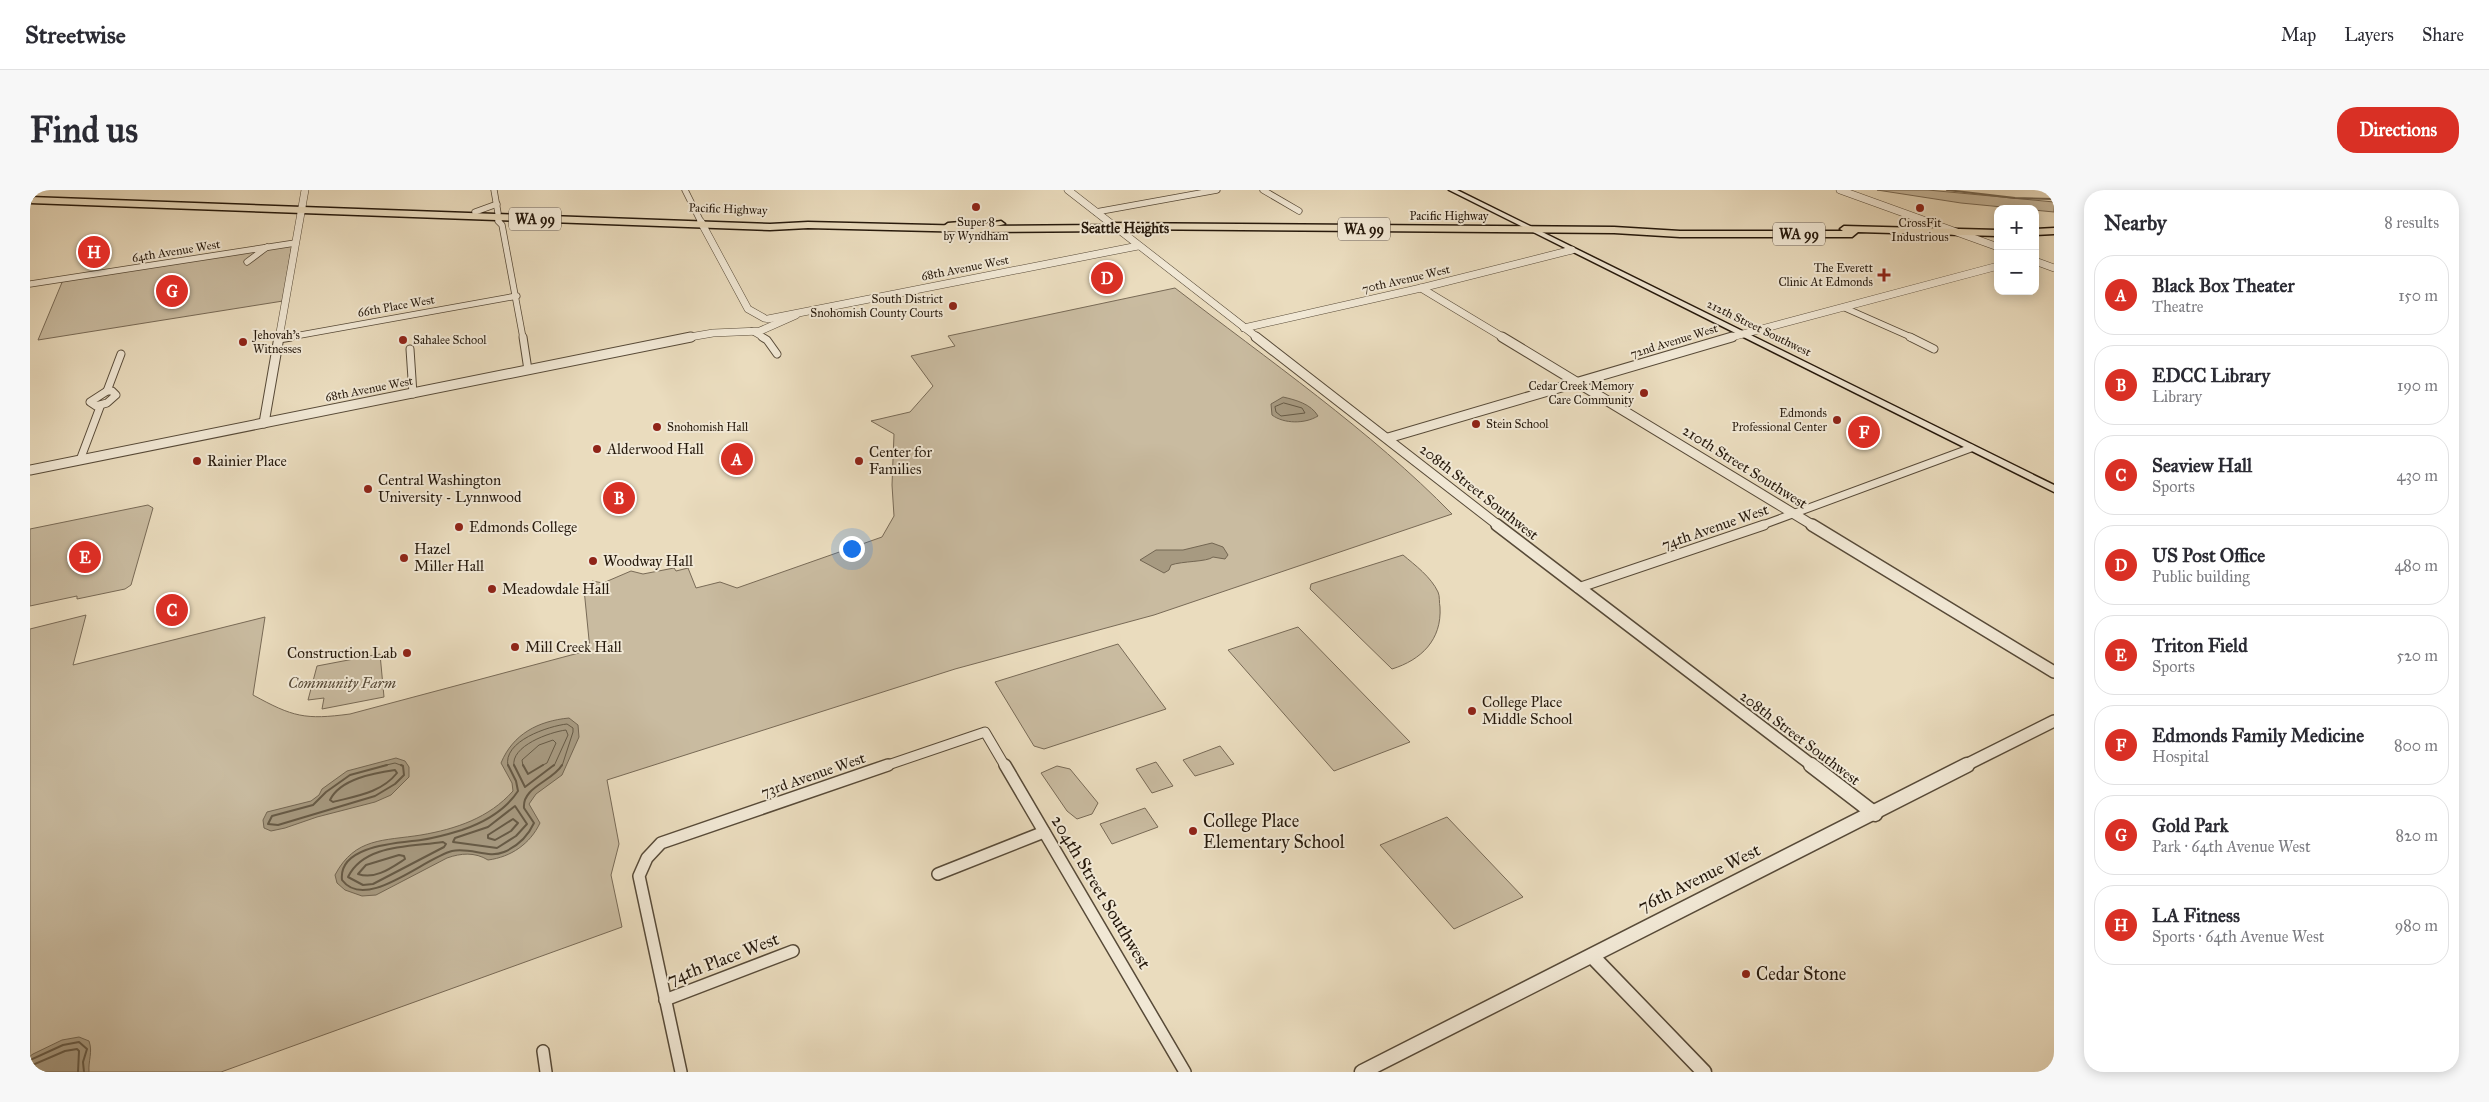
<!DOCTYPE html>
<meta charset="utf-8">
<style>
:root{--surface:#fff;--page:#f7f7f7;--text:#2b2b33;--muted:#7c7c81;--line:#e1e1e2;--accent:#d93025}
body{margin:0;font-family:"IM FELL Great Primer",serif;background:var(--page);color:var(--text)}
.controls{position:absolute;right:15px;top:15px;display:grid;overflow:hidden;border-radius:10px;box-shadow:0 2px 12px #0003}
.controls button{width:45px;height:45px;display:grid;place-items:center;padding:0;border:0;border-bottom:1px solid var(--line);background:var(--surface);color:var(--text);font:25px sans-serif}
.you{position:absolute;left:821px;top:358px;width:18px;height:18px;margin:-12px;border:4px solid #fff;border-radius:50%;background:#1a73e8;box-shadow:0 0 0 8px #1a73e833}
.badge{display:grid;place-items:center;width:32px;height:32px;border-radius:50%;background:var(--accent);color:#fff;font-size:16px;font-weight:700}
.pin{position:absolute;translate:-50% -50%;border:2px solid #fff;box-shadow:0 1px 5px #0006}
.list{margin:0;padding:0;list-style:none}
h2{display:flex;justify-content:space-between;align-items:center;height:65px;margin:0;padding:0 20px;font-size:21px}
h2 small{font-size:16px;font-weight:400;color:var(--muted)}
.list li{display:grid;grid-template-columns:32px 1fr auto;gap:15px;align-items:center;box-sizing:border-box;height:80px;margin:0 10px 10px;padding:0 10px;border:1px solid var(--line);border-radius:20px}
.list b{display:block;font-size:19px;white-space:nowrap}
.list p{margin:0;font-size:16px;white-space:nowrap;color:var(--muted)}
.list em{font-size:16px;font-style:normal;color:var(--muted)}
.map{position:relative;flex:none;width:2024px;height:882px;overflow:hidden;border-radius:20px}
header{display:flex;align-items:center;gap:30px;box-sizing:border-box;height:70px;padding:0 25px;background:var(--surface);border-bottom:1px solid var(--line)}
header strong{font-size:24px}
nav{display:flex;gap:28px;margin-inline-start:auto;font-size:18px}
.intro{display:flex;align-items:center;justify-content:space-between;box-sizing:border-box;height:120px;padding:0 30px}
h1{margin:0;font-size:35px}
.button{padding:12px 22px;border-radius:20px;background:var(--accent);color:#fff;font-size:18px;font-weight:700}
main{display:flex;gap:30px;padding:0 30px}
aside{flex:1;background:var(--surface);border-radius:20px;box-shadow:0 2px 12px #0003}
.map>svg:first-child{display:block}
</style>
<header>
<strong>Streetwise</strong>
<nav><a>Map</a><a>Layers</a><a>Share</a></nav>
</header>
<div class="intro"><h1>Find us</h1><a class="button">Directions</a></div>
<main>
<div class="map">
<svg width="2024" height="882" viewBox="0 0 2024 882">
<rect width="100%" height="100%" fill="#eadcbe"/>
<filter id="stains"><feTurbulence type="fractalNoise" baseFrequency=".004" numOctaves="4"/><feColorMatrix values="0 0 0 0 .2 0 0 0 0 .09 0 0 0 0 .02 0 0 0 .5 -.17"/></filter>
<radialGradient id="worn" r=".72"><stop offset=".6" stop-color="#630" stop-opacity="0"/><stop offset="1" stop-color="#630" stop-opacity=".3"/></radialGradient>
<g fill="#c9bba0" stroke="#786a56">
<polygon points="1847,0 1898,0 2024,12 2024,22 1931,13"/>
<polygon points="262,54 253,111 8,150 33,90"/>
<path d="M1145,98C1237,169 1341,241 1422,324L1124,425L925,479L577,590L589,654L581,685L592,737L191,882H0V439L56,425L43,475L235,427L223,505C263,527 275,530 320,524L560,460L554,399L562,391L573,393L601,381L613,384L644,378L646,381L658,378L666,398L690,392L707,398L852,347L864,326L862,295L864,244L841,231L880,222L903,196L881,166L925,156L918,146Z"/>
<polygon points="118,315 123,318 101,395 95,399 47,409 47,406 0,416 0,339"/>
<path d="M1373,365C1385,375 1401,387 1408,402C1410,406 1409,413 1410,417C1412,450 1391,470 1362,479L1280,399L1281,394Z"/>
<polygon points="1268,437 1380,552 1304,581 1198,460"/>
<polygon points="1088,454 1136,519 1014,559 1004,556 965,492"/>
<polygon points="350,464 354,507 292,519 294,508 278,510 287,476"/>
<polygon points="1190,556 1204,574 1165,586 1153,570"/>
<polygon points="1126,572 1143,596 1122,603 1106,579"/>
<polygon points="1027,576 1040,579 1068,613 1062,624 1047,629 1037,621 1011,583"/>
<polygon points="1115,618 1128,637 1082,654 1070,634"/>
<polygon points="1417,627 1493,707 1424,739 1350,655"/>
</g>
<g fill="#a79a81" stroke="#736652">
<path d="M1253,207C1266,210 1281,214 1288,226C1275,234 1254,234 1242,225L1241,214Z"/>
<path d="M1182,353L1193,357L1198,365L1195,369L1183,367C1177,372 1152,371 1141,375L1139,380L1134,383L1110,370L1126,360H1153Z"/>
<path d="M539,528L548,535L549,547L532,585L506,604L499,614L510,633C500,654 481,667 458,670C445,662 431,663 417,668L346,705L332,706L315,700L307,693L305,685C325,647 354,651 391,645C426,639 459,628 483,601L482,593L471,573C483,544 508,531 539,528Z"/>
<polygon points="366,568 375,571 379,577 379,587 361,605 345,612 287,627 255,638 241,641 234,638 233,630 237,622 281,611 289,605 292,599 317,581"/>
<path d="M49,847L59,851C63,862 58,871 59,882H0V866L3,864L32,850Z"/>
</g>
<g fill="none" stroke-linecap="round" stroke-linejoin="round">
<g stroke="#665a46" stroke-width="1">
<polygon points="1254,213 1272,218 1275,223 1251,226 1246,222 1245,217"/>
<polyline points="352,576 365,573 373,576"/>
<path d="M478,576C472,551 519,536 537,534L543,538V542L532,576"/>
<path d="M484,576C480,556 520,542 536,540L538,545L524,576"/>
<polyline points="493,576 492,570 509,555 523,550 526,553 517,573 511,576"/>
</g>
<g stroke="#665a46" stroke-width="2">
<polyline points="357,575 320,585 296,602 283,615 242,626 238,634 248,635 345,606 365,594 374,585 373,576 371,575"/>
<path d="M478,575L486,591L488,601C475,621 455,632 432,640C419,644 405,648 391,650C369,653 308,655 312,690C336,722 394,668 422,661C441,657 458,669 474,662C488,656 498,646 504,633L494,618C492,597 523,591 532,575"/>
<polyline points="484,575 495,597 524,575"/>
<polyline points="493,575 498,584 513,575"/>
<path d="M365,580L367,583C351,603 326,606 303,612L300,610C310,589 344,583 365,580Z"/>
<polygon points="485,616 497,634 486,646 467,658 423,652 425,648 458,637"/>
<polygon points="483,629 488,633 481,641 465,650 458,648 458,645"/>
<path d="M413,652L416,654L414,657L343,694L333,695L318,687C334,654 381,657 413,652Z"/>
<path d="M369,665L374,666L375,669C361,678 345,690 328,684L336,675Z"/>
<polyline points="0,870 33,855 49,852 57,859 53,872 54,882"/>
<polyline points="0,876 35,861 47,859 49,861 48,882"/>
</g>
<polyline stroke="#736652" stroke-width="2" points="1917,0 1985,8 2024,9"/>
<g stroke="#574a38" stroke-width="7">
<g id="minor-far3">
<polyline points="464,0 468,23"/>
<polyline points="655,0 671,32"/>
<polyline points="1233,0 1269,21"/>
<polyline points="445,22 467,14"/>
<polyline points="1066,22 1187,0"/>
<polyline points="470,28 468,31 472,35 493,148"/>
<polyline points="217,72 237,57"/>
<polyline points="0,94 265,53"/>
<polyline points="1815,118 1883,148"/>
<polyline points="722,141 734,148"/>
<polyline points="254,148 487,106"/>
</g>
</g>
<g stroke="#574a38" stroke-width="9">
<g id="minor-far2">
<polyline points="493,147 498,180"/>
<polyline points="732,147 737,150 747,164"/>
<polyline points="1880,147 1904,159"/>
<polyline points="249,149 261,147"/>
<polyline points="380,159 383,204"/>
<polygon points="77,201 82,201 86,205 77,213 66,216 60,212"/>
<polyline points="77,201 91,164"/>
<polyline points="50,270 70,217"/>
<polyline points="1730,336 1941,258"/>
</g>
</g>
<g stroke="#574a38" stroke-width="11">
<g id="minor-far1">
<polyline points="1548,398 1734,335"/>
<polyline points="855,576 955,542 975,576"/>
</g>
</g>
<g stroke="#574a38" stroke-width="14">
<g id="minor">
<polyline points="975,575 1155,882"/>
<polyline points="908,684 1014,642"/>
<polyline points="635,810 763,761"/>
<polyline points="513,861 516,882"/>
<polyline points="651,882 609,686 617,668 631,653 858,575"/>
</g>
</g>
<g stroke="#574a38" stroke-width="8">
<g id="tertiary-far3">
<polyline points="1038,0 1228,148"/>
<polyline points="1810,0 1968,57"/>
<polyline points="671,32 718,119 734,128"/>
<polyline points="2005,71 2024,78"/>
<polyline points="1391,98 1474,148"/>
<polyline points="738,129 1108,56"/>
<polyline points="1214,138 1391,98 1542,60"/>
<polyline points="249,148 275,0"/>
<polyline points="654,148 683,143 730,141 766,125"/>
<polyline points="1698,148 1968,76"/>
</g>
</g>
<g stroke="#574a38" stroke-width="11">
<g id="tertiary-far2">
<polyline points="1226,147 1469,336"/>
<polyline points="1472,147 1784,336"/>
<polyline points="234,233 249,147"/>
<polyline points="1358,248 1702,147"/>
<polyline points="0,280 661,147"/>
</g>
</g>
<g stroke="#574a38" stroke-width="14">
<g id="tertiary-far1">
<polyline points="1467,335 1783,576"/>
<polyline points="1782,335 2024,482"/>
<polyline points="1934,576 2024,531"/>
</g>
</g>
<g stroke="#574a38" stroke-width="17">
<g id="tertiary">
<polyline points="1781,575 1845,624"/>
<polyline points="1562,766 1674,882"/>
<polyline points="1332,882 1937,575"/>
</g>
</g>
<g stroke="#26190c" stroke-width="3">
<polygon id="secondary" points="1419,0 1427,0 2024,295 2024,302"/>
</g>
<g stroke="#26190c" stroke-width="3">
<polygon id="primary" points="943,31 947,35 971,31 975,34 943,41 939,37 918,39 914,36 918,33"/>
</g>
<g stroke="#26190c" stroke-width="3">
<g id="trunk">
<polygon points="0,7 740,34 778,32 943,36 1072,35 1076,33 1584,37 1650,41 1813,41 1810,39 1814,36 1968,40 1968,46 1828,42 1822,47 1650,47 1584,43 1090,39 1086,41 943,42 778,38 740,40 0,13"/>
<polygon points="2024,38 2024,44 2005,45 2005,39"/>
</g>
</g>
<use href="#minor-far3" stroke="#f1e8d5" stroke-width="5.5"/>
<use href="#minor-far2" stroke="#f1e8d5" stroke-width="7"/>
<use href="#minor-far1" stroke="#f1e8d5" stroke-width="9"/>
<use href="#minor" stroke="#f1e8d5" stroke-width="11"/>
<use href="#tertiary-far3" stroke="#f1e8d5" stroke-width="7"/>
<use href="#tertiary-far2" stroke="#f1e8d5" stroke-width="9"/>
<use href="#tertiary-far1" stroke="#f1e8d5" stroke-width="11"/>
<use href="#tertiary" stroke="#f1e8d5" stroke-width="14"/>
<use href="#secondary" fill="#f1e8d5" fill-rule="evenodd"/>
<use href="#primary" fill="#eadcbe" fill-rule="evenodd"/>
<use href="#trunk" fill="#eadcbe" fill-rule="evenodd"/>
</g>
<g fill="#8f2418" stroke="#f1e8d5" stroke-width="2">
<circle cx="946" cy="17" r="5"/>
<circle cx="1890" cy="18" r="5"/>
<path d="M1851.5 77.5h5v5h5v5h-5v5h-5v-5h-5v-5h5z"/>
<circle cx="923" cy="116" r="5"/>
<circle cx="373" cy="150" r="5"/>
<circle cx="213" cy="152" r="5"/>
<circle cx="1614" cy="203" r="5"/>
<circle cx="1807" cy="230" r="5"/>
<circle cx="1446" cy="234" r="5"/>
<circle cx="627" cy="237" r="5"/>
<circle cx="567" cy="259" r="5"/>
<circle cx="167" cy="271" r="5"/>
<circle cx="829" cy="271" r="5"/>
<circle cx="338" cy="299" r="5"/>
<circle cx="429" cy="337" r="5"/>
<circle cx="374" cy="368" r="5"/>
<circle cx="563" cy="371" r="5"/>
<circle cx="462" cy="399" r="5"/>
<circle cx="485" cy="457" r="5"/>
<circle cx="377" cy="463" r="5"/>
<circle cx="1442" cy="521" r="5"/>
<circle cx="1163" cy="641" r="5"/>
<circle cx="1716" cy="784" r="5"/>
</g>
<g text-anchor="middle" stroke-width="4" stroke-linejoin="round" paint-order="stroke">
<g font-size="12" fill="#26190c" stroke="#f1e8d5">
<text transform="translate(698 19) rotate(2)" y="4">Pacific Highway</text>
<text x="1419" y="30">Pacific Highway</text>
<text transform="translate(146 61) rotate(-9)" y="4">64th Avenue West</text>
<text transform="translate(935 78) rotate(-11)" y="4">68th Avenue West</text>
<text transform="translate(1376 89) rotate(-13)" y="4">70th Avenue West</text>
<text transform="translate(366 116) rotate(-10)" y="4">66th Place West</text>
<text transform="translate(1729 138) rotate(26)" y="4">212th Street Southwest</text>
<text transform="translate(1644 151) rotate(-17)" y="4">72nd Avenue West</text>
<text transform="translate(339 199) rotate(-11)" y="4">68th Avenue West</text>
</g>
<g font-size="12" fill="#26190c" stroke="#f1e8d5" text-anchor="end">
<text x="946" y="36" text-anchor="middle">Super 8<tspan x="946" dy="14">by Wyndham</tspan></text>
<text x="1890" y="37" text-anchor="middle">CrossFit<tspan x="1890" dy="14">Industrious</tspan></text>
<text x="1843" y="82">The Everett<tspan x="1843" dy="14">Clinic At Edmonds</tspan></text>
<text x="913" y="113">South District<tspan x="913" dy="14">Snohomish County Courts</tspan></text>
<text x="223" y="149" text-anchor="start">Jehovah's<tspan x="223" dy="14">Witnesses</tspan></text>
<text x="383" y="154" text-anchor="start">Sahalee School</text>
<text x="1604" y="200">Cedar Creek Memory<tspan x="1604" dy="14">Care Community</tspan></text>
<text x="1797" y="227">Edmonds<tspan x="1797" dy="14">Professional Center</tspan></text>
<text x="1456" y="238" text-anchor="start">Stein School</text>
<text x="637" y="241" text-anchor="start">Snohomish Hall</text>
</g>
<g fill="#f1e8d5" stroke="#635748" stroke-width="1">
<rect x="479" y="17.5" width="52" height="23" rx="4"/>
<rect x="1308" y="27.5" width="52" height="23" rx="4"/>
<rect x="1743" y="32.5" width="52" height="23" rx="4"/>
</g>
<g font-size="14" font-weight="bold" fill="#26190c">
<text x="505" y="34">WA 99</text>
<text x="1334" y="44">WA 99</text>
<text x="1769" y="49">WA 99</text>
</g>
<g font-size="14" font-weight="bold" fill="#26190c" stroke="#f1e8d5">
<text x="1095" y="43">Seattle Heights</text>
</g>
<g font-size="15" fill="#26190c" stroke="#f1e8d5" text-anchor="start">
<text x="577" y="264">Alderwood Hall</text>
<text x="839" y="267">Center for<tspan x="839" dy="17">Families</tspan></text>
<text x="177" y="276">Rainier Place</text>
<text x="348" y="295">Central Washington<tspan x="348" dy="17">University - Lynnwood</tspan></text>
<text x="439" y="342">Edmonds College</text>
<text x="384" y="364">Hazel<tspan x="384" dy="17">Miller Hall</tspan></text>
<text x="573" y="376">Woodway Hall</text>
<text x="472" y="404">Meadowdale Hall</text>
<text x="495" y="462">Mill Creek Hall</text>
<text x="367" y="468" text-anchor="end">Construction Lab</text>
<text x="1452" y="517">College Place<tspan x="1452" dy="17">Middle School</tspan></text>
</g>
<g font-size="15" fill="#26190c" stroke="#f1e8d5">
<text transform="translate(1715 277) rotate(32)" y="5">210th Street Southwest</text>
<text transform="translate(1449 302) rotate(38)" y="5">208th Street Southwest</text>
<text transform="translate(1685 337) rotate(-19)" y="5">74th Avenue West</text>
<text transform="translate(1770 548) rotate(37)" y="5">208th Street Southwest</text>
<text transform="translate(783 585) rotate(-19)" y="5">73rd Avenue West</text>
</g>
<g font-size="15" font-style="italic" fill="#574a38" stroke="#f1e8d5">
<text x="312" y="498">Community Farm</text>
</g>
<g font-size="18" fill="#26190c" stroke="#f1e8d5" text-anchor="start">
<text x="1173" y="637">College Place<tspan x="1173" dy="21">Elementary School</tspan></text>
<text x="1726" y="790">Cedar Stone</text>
</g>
<g font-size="18" fill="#26190c" stroke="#f1e8d5">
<text transform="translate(1669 688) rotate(-26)" y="6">76th Avenue West</text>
<text transform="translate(1071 702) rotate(59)" y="6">204th Street Southwest</text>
<text transform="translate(693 769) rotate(-21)" y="6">74th Place West</text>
</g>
</g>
<rect width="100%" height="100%" filter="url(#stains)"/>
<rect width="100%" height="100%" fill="url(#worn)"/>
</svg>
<div class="controls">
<button>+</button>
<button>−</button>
</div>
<div class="you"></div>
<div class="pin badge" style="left:707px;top:269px">A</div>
<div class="pin badge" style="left:589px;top:308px">B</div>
<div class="pin badge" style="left:142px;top:420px">C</div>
<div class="pin badge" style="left:1077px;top:88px">D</div>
<div class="pin badge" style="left:55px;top:367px">E</div>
<div class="pin badge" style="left:1834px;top:242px">F</div>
<div class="pin badge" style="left:142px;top:101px">G</div>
<div class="pin badge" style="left:64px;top:62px">H</div>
</div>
<aside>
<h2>Nearby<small>8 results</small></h2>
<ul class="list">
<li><span class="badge">A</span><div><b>Black Box Theater</b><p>Theatre</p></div><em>150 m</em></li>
<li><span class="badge">B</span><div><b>EDCC Library</b><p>Library</p></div><em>190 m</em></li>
<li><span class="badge">C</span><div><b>Seaview Hall</b><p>Sports</p></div><em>430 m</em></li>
<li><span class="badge">D</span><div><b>US Post Office</b><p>Public building</p></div><em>480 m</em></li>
<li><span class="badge">E</span><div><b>Triton Field</b><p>Sports</p></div><em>520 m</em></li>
<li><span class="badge">F</span><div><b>Edmonds Family Medicine</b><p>Hospital</p></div><em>800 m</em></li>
<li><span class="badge">G</span><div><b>Gold Park</b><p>Park · 64th Avenue West</p></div><em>820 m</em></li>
<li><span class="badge">H</span><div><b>LA Fitness</b><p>Sports · 64th Avenue West</p></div><em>980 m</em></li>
</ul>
</aside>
</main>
